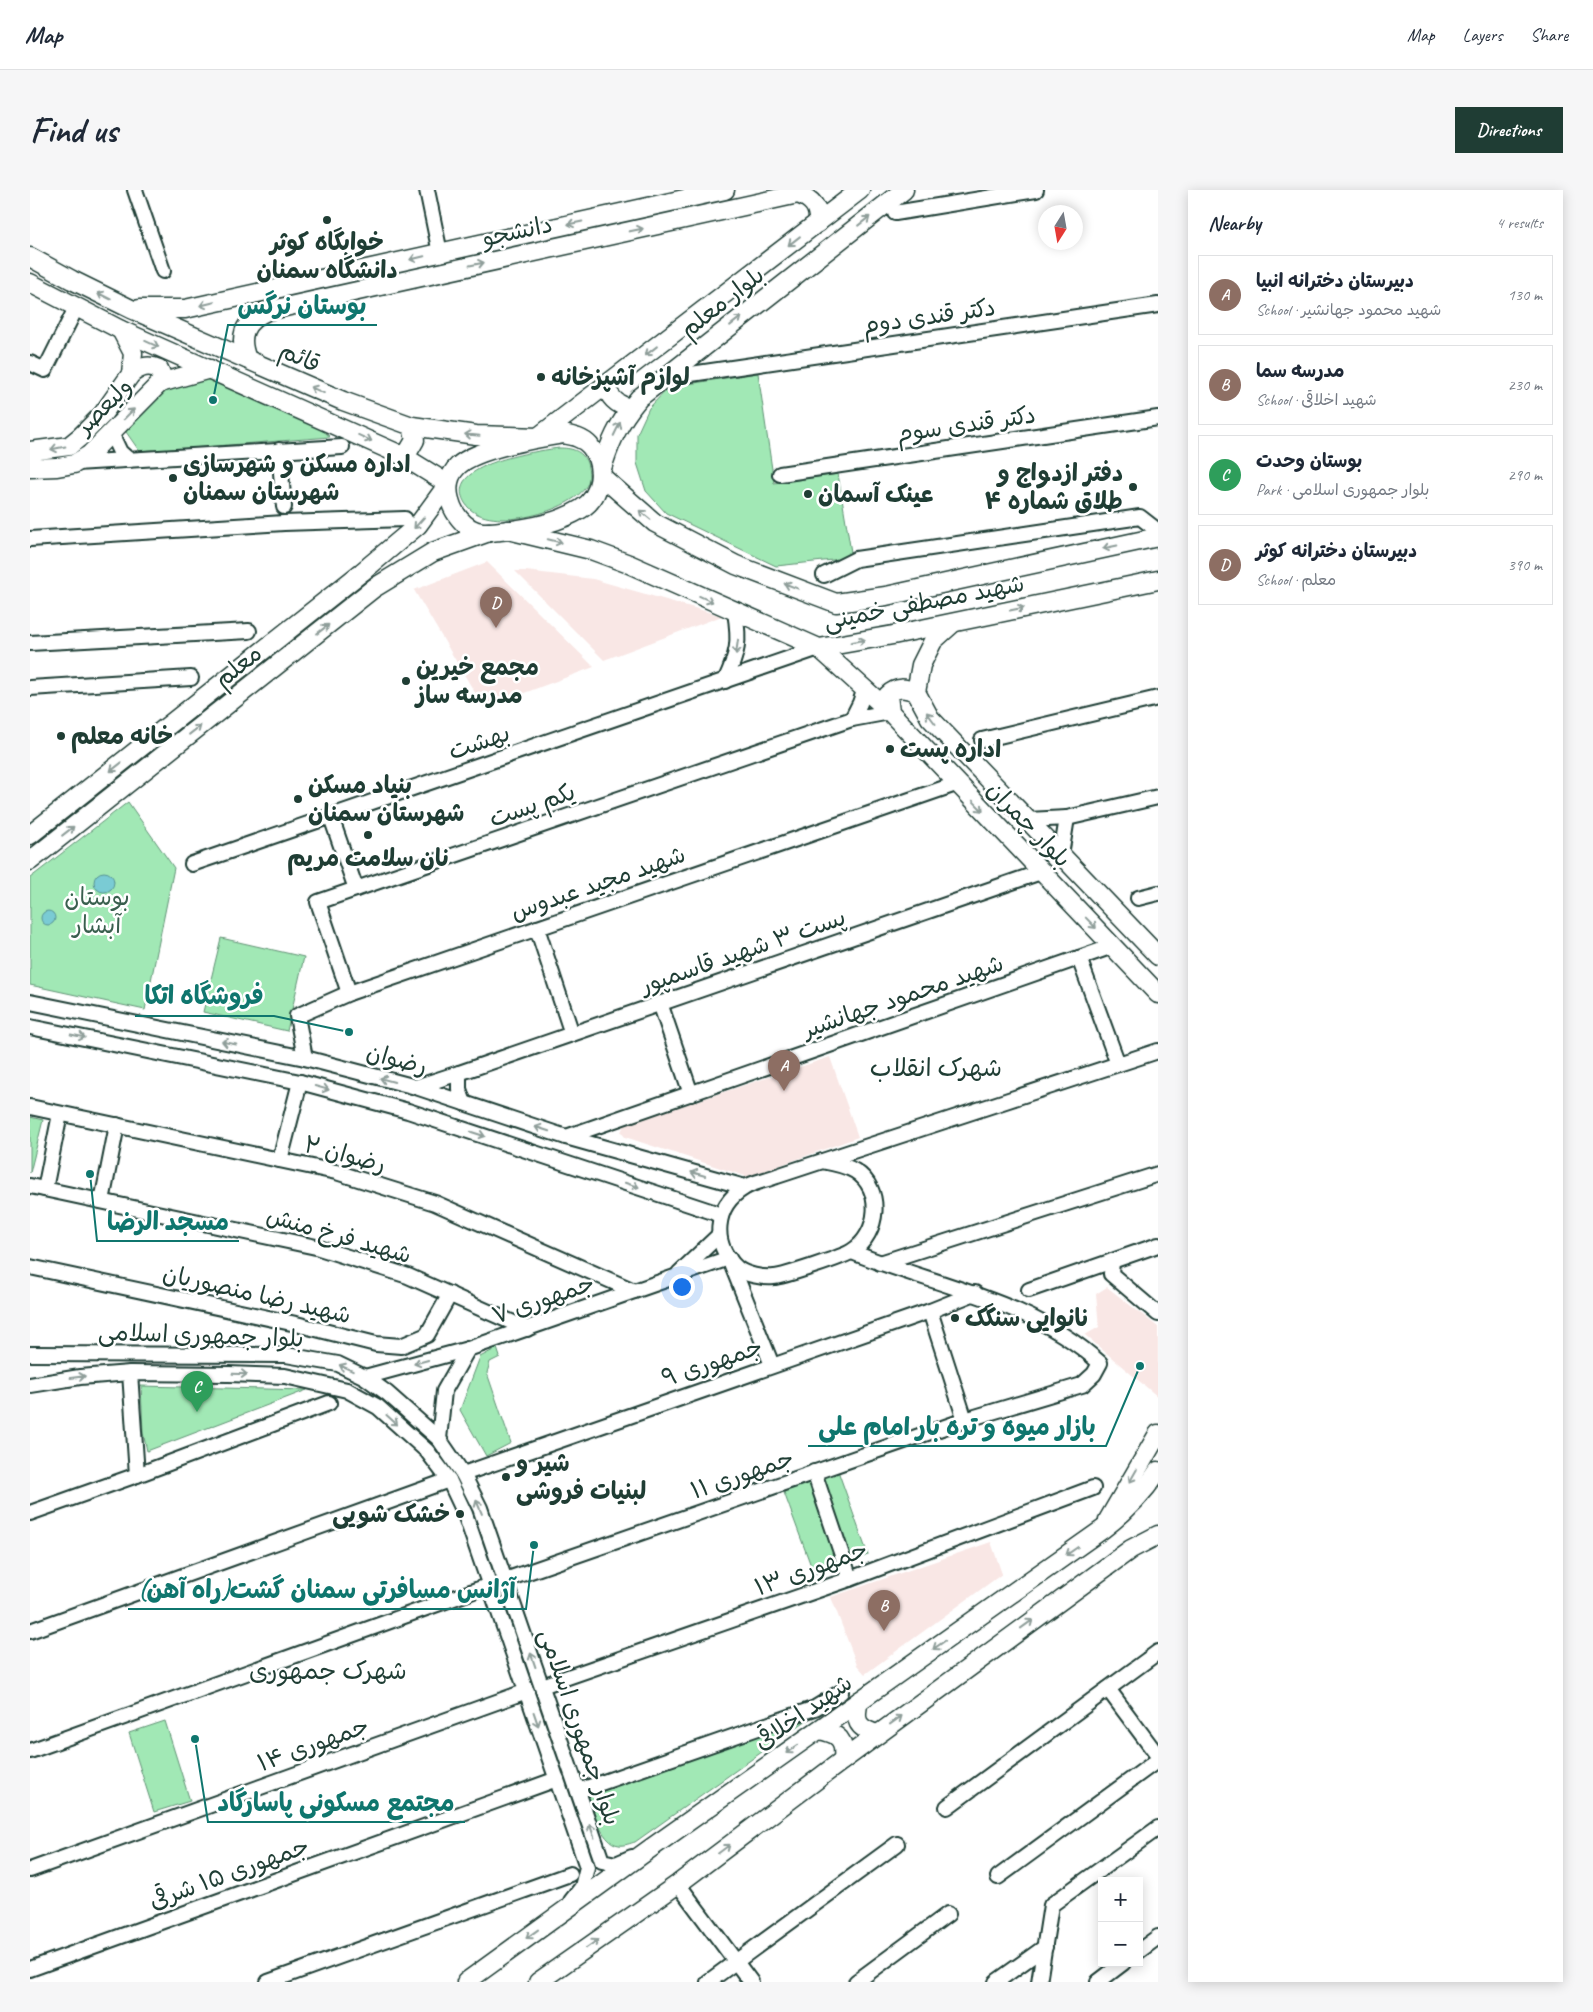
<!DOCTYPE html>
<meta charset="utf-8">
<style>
:root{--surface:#fff;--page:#f6f6f7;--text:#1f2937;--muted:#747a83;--line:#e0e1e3;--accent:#1f3d34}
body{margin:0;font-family:Caveat,"Playpen Sans Arabic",sans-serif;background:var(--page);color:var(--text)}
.controls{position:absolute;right:15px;bottom:15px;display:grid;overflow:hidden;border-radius:0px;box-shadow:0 2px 12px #0003}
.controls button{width:45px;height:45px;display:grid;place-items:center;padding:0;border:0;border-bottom:1px solid var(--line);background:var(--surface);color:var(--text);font:25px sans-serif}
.compass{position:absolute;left:1008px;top:15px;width:45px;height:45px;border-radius:50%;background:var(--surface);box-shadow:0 2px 12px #0003;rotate:191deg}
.you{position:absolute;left:651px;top:1096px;width:18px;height:18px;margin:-12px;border:4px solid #fff;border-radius:50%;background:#1a73e8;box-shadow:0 0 0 8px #1a73e833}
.badge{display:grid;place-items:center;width:32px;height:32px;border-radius:50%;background:var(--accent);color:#fff;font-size:16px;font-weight:700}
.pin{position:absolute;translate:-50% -41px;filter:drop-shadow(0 1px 2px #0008)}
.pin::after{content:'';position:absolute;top:26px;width:18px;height:15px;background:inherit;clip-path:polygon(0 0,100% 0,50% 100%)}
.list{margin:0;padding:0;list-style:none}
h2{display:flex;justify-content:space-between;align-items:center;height:65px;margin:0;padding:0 20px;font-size:21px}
h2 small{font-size:16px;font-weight:400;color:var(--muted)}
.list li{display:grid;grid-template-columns:32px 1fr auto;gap:15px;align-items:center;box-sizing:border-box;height:80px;margin:0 10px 10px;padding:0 10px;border:1px solid var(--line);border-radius:0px}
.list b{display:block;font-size:19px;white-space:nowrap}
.list p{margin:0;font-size:16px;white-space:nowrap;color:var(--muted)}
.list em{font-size:16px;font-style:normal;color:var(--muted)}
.map{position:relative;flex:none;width:1128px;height:1792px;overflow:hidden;border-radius:0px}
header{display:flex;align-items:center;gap:30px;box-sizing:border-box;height:70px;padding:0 25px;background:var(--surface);border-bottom:1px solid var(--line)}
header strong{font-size:24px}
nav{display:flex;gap:28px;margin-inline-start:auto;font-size:18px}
.intro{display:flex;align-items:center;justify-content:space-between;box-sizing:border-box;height:120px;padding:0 30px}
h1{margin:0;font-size:35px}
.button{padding:12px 22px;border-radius:0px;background:var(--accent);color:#fff;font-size:18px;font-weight:700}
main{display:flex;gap:30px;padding:0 30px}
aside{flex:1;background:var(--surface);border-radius:0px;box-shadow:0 2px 12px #0003}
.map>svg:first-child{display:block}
</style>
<header>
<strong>Map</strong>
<nav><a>Map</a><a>Layers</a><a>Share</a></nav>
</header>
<div class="intro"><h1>Find us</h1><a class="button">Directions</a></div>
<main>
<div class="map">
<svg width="1128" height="1792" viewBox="0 0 1128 1792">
<rect width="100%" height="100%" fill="#fff"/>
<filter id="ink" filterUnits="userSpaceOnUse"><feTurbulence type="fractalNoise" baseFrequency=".02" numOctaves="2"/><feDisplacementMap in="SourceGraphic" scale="10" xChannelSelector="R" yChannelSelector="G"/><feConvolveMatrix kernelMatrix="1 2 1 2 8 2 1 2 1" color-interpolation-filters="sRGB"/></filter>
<g filter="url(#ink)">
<g fill="#f9e7e5">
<polygon points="457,372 564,477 454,518 384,400"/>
<polygon points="485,381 496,381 563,389 692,426 574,470"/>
<polygon points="800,867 828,947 718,987 595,947 591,942 594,935"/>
<polygon points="1077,1097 1128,1137 1128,1207 1055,1145 1069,1137 1066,1104"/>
<polygon points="961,1352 972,1384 835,1484 827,1475 801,1407"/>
</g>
<g fill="#a1e8b5" stroke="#609274">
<polygon points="728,183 744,293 808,284 822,368 746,376 636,323 616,301 607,273 607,244 619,218 639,197"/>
<polygon points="177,185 280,228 300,247 110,262 94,239 146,191"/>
<path d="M529,258C541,258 552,260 557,273C559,281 561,291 555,298C537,323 454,345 435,313C411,274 507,261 529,258Z"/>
<polygon points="98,612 144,678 115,820 0,795 0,688"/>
<polygon points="191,748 274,767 257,841 173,822"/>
<polygon points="0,927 13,930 0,983"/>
<polygon points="467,1158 470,1167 460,1172 457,1183 481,1253 456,1266 430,1220 450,1167"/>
<polygon points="111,1196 277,1200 117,1261 113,1243"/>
<polygon points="807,1278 838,1365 784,1384 752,1297"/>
<path d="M784,1525L605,1652C601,1653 594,1656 589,1655C570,1653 561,1614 555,1599Z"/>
<polygon points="135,1531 160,1611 124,1622 99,1543"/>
</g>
<g fill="#7acbd4" stroke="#569294">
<circle cx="74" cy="692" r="10"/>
<circle cx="18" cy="728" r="7"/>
</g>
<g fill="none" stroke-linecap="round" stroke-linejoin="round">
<g stroke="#1f3d34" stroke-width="18">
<g id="minor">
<polyline points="105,0 133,81"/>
<polyline points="397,0 410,63"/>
<polyline points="865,23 1006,0"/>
<polyline points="0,173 15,180 46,118"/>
<polyline points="634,188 1128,115"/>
<polyline points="81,243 90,262 99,270"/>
<polyline points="249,260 254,317"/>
<polyline points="46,273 312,257"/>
<polyline points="750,284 1128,228"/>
<polyline points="0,349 254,333 375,329"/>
<polyline points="794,385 826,369 1110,327 1128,341"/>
<polyline points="0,453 219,441"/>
<path d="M695,491C708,463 710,452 705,422"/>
<polyline points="0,498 161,488"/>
<polyline points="835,498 830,513 822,529 860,522"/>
<polyline points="952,550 1128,508"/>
<polyline points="301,627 326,699"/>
<polyline points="1037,628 1128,607"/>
<polyline points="998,630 1037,628 1031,665"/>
<polyline points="162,674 789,458"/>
<polyline points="1108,708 1128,703"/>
<polyline points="507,738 542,844"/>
<polyline points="1049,768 1088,874"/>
<polyline points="319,803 288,712 822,529"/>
<polyline points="0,812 275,868 386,897 536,947 715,997"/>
<polyline points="630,813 661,904"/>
<polyline points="0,837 270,892 378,921 683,1022 690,1026"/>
<polyline points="275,868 267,826 319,803 926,594"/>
<polyline points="429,883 1011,682"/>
<polyline points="386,897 429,883 429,899 434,913"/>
<polyline points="0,917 306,982 405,1013 604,1101"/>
<polyline points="536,947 1083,756"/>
<polyline points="250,970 270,892"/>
<path d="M792,971C803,973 815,975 825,981C854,999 849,1044 822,1061C816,1066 752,1087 744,1087C733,1088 715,1085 707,1078C681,1054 684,1016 714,998C723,992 737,990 747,986C775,977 802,968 829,959C929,926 1028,894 1128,861"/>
<polyline points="0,996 286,1057 378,1086 497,1139"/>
<polyline points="15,999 30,924"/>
<polyline points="72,1011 87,935"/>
<polyline points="1082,1071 1081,1084 1128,1124"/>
<polyline points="850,1073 1128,984"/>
<polyline points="0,1077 266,1134 346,1154 371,1156 397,1145 420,1104"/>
<polyline points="649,1083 688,1046"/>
<polyline points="999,1100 1128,1055"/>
<polyline points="900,1121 935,1230"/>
<polyline points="0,1164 256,1165 308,1174 335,1187 357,1203 409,1249 433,1284 450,1318 572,1671 586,1674 602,1667"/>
<polyline points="100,1183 107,1285"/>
<polyline points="335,1187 438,1159 699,1068 742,1175"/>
<polyline points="0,1195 50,1187 100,1183 199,1184 255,1186 317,1200 348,1217 397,1261 419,1290 435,1324 557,1677 552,1697 541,1711"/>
<polyline points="409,1249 414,1201 438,1159"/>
<polyline points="784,1282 820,1389"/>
<polyline points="433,1284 900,1121 945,1103"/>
<polyline points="0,1323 107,1285 299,1213"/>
<path d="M475,1390L935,1230L1052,1195L1064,1184L1070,1173C1001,1110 906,1096 822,1062"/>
<polyline points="0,1441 419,1290"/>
<polyline points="512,1496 820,1389 1063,1298"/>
<polyline points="1078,1499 1128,1566"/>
<polyline points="0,1561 460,1395"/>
<polyline points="548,1601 785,1518 811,1502"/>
<polyline points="917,1617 1128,1462"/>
<polyline points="0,1680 497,1501"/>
<polyline points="968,1687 1128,1570"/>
<polyline points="648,1694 721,1792"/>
<polyline points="1109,1761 1128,1747"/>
<polyline points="0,1779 527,1589"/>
<polyline points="238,1792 540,1684"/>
<polyline points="678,1792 867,1654"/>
<polyline points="826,1792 918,1724"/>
<polyline points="966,1792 1015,1757"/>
<polyline points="1009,1792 1021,1715 1128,1638"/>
<polyline points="1068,1792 1093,1773"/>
</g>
</g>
<g stroke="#1f3d34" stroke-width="21">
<g id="major">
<path d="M874,0L609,208C588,233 579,254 570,285L625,333L706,375L806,413L856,406L1128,347"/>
<polyline points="0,67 42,90 101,119 313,211 382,236 446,245 508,247 830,0"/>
<polyline points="0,93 91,140 371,265 418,294 388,335 332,382 0,645"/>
<polyline points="109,119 155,119 695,0"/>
<path d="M217,169C208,146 214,131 237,121L768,4C782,9 789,17 788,33"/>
<path d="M101,184C110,177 118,174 129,179L132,186L130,193"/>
<path d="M576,195C579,208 587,215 600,218"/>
<path d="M533,244C543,246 553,248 560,256C576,276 572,306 551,319C528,333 496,339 470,341C460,342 449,344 440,338C421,326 409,294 428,276C446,259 507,248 533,244Z"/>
<polyline points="0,261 39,256 50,247 72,225 101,184 103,163 91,140"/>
<polyline points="371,265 378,262 385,250 382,236"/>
<polyline points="0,278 27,277 44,274 59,265 130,193 180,179"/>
<polyline points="478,340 561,360 599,374 789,458 863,445 1128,390"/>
<polyline points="923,433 903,451 891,475 886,502 900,528 1128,766"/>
<polyline points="789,458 860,522 1128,804"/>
<path d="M860,522L858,505C867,496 875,498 886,502"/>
<polyline points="0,671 344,398 403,362 459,342"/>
<polyline points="1078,1330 1128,1244"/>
<path d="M829,1511C824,1531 827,1538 847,1544"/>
<path d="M789,1540C809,1544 815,1549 813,1570"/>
<path d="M436,1792L621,1658L1073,1339C1095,1322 1113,1304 1128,1281"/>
<polyline points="508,1792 648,1694 813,1570 1101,1359 1128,1345"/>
</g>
</g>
<use href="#minor" stroke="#fff" stroke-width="14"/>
<use href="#major" stroke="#fff" stroke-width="18"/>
</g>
<defs><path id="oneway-shaft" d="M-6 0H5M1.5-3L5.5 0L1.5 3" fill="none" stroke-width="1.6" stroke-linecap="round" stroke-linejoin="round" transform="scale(1.25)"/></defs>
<g stroke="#8f9e9a">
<use href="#oneway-shaft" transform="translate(834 31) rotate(-38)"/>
<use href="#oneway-shaft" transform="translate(545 33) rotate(168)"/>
<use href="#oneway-shaft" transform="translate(606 40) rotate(-12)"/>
<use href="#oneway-shaft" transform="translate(764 51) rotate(142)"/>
<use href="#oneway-shaft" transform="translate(387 68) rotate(167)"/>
<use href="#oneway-shaft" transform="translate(447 74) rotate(-12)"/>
<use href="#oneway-shaft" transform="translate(74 106) rotate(-154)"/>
<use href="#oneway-shaft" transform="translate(177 114) rotate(167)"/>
<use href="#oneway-shaft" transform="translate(706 131) rotate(-38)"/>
<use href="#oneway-shaft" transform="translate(122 154) rotate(24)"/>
<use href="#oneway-shaft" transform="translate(621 161) rotate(142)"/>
<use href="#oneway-shaft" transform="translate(287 200) rotate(-156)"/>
<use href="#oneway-shaft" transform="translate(99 224) rotate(-45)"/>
<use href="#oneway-shaft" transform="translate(587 239) rotate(-64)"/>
<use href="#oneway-shaft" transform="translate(442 245) rotate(-174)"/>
<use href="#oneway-shaft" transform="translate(335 248) rotate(24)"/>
<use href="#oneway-shaft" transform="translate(28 258) rotate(169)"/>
<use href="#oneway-shaft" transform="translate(615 325) rotate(-141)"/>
<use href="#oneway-shaft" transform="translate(389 333) rotate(132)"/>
<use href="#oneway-shaft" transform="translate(525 351) rotate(14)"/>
<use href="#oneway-shaft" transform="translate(1080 357) rotate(168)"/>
<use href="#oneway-shaft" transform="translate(761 396) rotate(-159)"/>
<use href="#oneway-shaft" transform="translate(676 409) rotate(24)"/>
<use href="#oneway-shaft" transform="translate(987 419) rotate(-12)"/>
<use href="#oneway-shaft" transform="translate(293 439) rotate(-38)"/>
<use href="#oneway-shaft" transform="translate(828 451) rotate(-10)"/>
<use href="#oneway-shaft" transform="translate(707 457) rotate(98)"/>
<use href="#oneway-shaft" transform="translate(901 528) rotate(-127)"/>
<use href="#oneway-shaft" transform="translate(165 540) rotate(-38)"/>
<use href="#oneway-shaft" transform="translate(86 577) rotate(142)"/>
<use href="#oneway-shaft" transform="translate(948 616) rotate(46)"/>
<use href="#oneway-shaft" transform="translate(38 641) rotate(-38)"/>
<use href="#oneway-shaft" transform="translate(1061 733) rotate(46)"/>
<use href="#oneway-shaft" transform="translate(48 846) rotate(12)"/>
<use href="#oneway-shaft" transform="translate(199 853) rotate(-168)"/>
<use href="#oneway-shaft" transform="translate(357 890) rotate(-165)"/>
<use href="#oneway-shaft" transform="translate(292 898) rotate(15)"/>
<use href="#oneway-shaft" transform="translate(512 939) rotate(-162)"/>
<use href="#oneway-shaft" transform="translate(448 944) rotate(18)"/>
<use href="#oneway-shaft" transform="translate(668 984) rotate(-164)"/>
<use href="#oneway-shaft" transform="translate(602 995) rotate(18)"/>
<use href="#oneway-shaft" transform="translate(391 1172) rotate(165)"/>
<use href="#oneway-shaft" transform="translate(316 1178) rotate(-155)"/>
<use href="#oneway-shaft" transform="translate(210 1184) rotate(2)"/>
<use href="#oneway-shaft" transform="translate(48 1187) rotate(-7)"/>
<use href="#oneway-shaft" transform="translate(362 1230) rotate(42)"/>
<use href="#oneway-shaft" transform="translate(1103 1286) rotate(120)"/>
<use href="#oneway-shaft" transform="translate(449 1317) rotate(-113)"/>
<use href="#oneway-shaft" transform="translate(1042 1361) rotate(145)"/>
<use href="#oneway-shaft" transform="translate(997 1434) rotate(-36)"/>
<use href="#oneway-shaft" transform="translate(909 1455) rotate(145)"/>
<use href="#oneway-shaft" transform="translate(503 1470) rotate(-109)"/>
<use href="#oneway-shaft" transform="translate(506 1529) rotate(71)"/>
<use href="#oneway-shaft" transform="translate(866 1530) rotate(-36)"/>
<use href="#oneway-shaft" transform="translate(762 1559) rotate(145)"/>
<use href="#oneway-shaft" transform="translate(562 1641) rotate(-109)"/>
<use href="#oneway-shaft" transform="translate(694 1659) rotate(-37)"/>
<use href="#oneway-shaft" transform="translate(502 1744) rotate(144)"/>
<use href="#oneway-shaft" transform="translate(562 1754) rotate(-35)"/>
</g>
</g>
<g fill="#1f3d34" stroke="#fff" stroke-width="2">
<circle cx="297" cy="30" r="5"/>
<circle cx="511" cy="187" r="5"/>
<circle cx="143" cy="288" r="5"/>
<circle cx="1103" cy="297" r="5"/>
<circle cx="778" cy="304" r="5"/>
<circle cx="376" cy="491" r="5"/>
<circle cx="31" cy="546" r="5"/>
<circle cx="860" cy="559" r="5"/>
<circle cx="268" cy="609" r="5"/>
<circle cx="338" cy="645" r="5"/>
<circle cx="925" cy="1128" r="5"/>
<circle cx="476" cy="1287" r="5"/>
<circle cx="430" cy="1324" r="5"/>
</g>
<g text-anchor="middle" stroke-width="5" stroke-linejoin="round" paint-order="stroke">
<g font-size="24" fill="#1f3d34" stroke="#fff">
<text transform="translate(487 41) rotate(-12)" y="8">دانشجو</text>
<text transform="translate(692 112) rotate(-38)" y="8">بلوار معلم</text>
<text transform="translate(899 126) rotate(-8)" y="8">دکتر قندی دوم</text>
<text transform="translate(270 167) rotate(24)" y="8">قائم</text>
<text transform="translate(74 216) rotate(-45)" y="8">ولیعصر</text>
<text transform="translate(936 234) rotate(-8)" y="8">دکتر قندی سوم</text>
<text transform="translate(894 412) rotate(-11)" y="8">شهید مصطفی خمینی</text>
<text transform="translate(208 476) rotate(-38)" y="8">معلم</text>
<text transform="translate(449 552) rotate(-19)" y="8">بهشت</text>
<text transform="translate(502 615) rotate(-19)" y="8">یکم پست</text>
<text transform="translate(999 634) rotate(46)" y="8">بلوار چمران</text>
<text transform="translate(568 693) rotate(-19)" y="8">شهید مجید عبدوس</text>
<text transform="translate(713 761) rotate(-19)" y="8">پست ۳ شهید قاسمپور</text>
<text transform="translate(873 806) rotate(-19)" y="8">شهید محمود جهانشیر</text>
<text transform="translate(367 869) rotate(15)" y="8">رضوان</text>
<text transform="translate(315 964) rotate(15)" y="8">رضوان ۲</text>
<text transform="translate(309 1045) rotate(16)" y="8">شهید فرخ منش</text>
<text transform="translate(227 1104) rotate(13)" y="8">شهید رضا منصوریان</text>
<text transform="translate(513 1109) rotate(-19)" y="8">جمهوری ۷</text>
<text transform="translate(171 1145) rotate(2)" y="8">بلوار جمهوری اسلامی</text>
<text transform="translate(682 1172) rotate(-19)" y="8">جمهوری ۹</text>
<text transform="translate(712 1284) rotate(-19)" y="8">جمهوری ۱۱</text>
<text transform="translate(781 1378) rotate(-20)" y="8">جمهوری ۱۳</text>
<text transform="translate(773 1522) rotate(-35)" y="8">شهید اخلاقی</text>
<text transform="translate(550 1537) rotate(71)" y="8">بلوار جمهوری اسلامی</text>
<text transform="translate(283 1554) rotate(-20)" y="8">جمهوری ۱۴</text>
<text transform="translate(199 1683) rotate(-20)" y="8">جمهوری ۱۵ شرقی</text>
</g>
<g font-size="24" font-weight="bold" fill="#1f3d34" stroke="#fff" text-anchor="start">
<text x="297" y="60" text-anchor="middle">خوابگاه کوثر<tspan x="297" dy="28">دانشگاه سمنان</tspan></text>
<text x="521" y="195">لوازم آشپزخانه</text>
<text x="153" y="282">اداره مسکن و شهرسازی<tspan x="153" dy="28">شهرستان سمنان</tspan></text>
<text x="1093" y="291" text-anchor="end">دفتر ازدواج و<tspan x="1093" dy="28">طلاق شماره ۴</tspan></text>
<text x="788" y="312">عینک آسمان</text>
<text x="386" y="485">مجمع خیرین<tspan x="386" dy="28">مدرسه ساز</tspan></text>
<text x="41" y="554">خانه معلم</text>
<text x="870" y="567">اداره پست</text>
<text x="278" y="603">بنیاد مسکن<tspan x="278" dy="28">شهرستان سمنان</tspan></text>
<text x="338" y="676" text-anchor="middle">نان سلامت مریم</text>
<text x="935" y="1136">نانوایی سنگک</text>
<text x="486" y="1281">شیر و<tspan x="486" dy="28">لبنیات فروشی</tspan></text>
<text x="420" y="1332" text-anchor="end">خشک شویی</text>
</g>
<g font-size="24" fill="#395f4e" stroke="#fff">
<text x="67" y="715">بوستان<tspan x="67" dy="28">آبشار</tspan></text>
</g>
<g font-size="25" fill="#1f3d34" stroke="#fff">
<text x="906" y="886">شهرک انقلاب</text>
<text x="298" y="1489">شهرک جمهوری</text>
</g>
</g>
<path fill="none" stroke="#0f766e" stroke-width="2" d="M183 210L198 135H347M319 842L244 826H105M60 984L67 1051H209M1110 1176L1076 1256H778M504 1355L496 1419H98M165 1549L178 1632H435"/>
<g fill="#0f766e" stroke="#fff" stroke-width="2">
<circle cx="183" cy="210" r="5"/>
<circle cx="319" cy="842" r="5"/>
<circle cx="60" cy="984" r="5"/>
<circle cx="1110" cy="1176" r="5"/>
<circle cx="504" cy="1355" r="5"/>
<circle cx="165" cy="1549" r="5"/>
</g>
<g font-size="25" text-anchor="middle" font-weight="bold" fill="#0f766e" stroke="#fff" stroke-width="5" stroke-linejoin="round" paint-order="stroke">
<text x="272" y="124">بوستان نرگس</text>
<text x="174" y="814">فروشگاه اتکا</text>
<text x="138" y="1040">مسجد الرضا</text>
<text x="927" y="1245">بازار میوه و تره بار امام علی</text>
<text x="297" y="1408">آژانس مسافرتی سمنان گشت(راه آهن)</text>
<text x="306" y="1621">مجتمع مسکونی پاسارگاد</text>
</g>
</svg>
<div class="controls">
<button>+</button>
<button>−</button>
</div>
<svg class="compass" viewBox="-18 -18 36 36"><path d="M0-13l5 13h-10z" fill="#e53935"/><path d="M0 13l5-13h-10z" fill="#747a83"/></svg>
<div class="you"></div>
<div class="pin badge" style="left:754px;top:901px;background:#8d6e63">A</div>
<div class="pin badge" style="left:854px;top:1441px;background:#8d6e63">B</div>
<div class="pin badge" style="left:167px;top:1222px;background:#2e9e5b">C</div>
<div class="pin badge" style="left:466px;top:438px;background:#8d6e63">D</div>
</div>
<aside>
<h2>Nearby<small>4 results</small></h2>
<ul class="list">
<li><span class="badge" style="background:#8d6e63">A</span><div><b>دبیرستان دخترانه انبیا</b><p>School · شهید محمود جهانشیر</p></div><em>130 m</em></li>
<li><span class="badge" style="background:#8d6e63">B</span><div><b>مدرسه سما</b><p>School · شهید اخلاقی</p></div><em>230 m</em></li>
<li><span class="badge" style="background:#2e9e5b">C</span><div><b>بوستان وحدت</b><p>Park · بلوار جمهوری اسلامی</p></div><em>290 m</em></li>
<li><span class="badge" style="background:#8d6e63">D</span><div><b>دبیرستان دخترانه کوثر</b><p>School · معلم</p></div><em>390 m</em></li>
</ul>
</aside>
</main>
